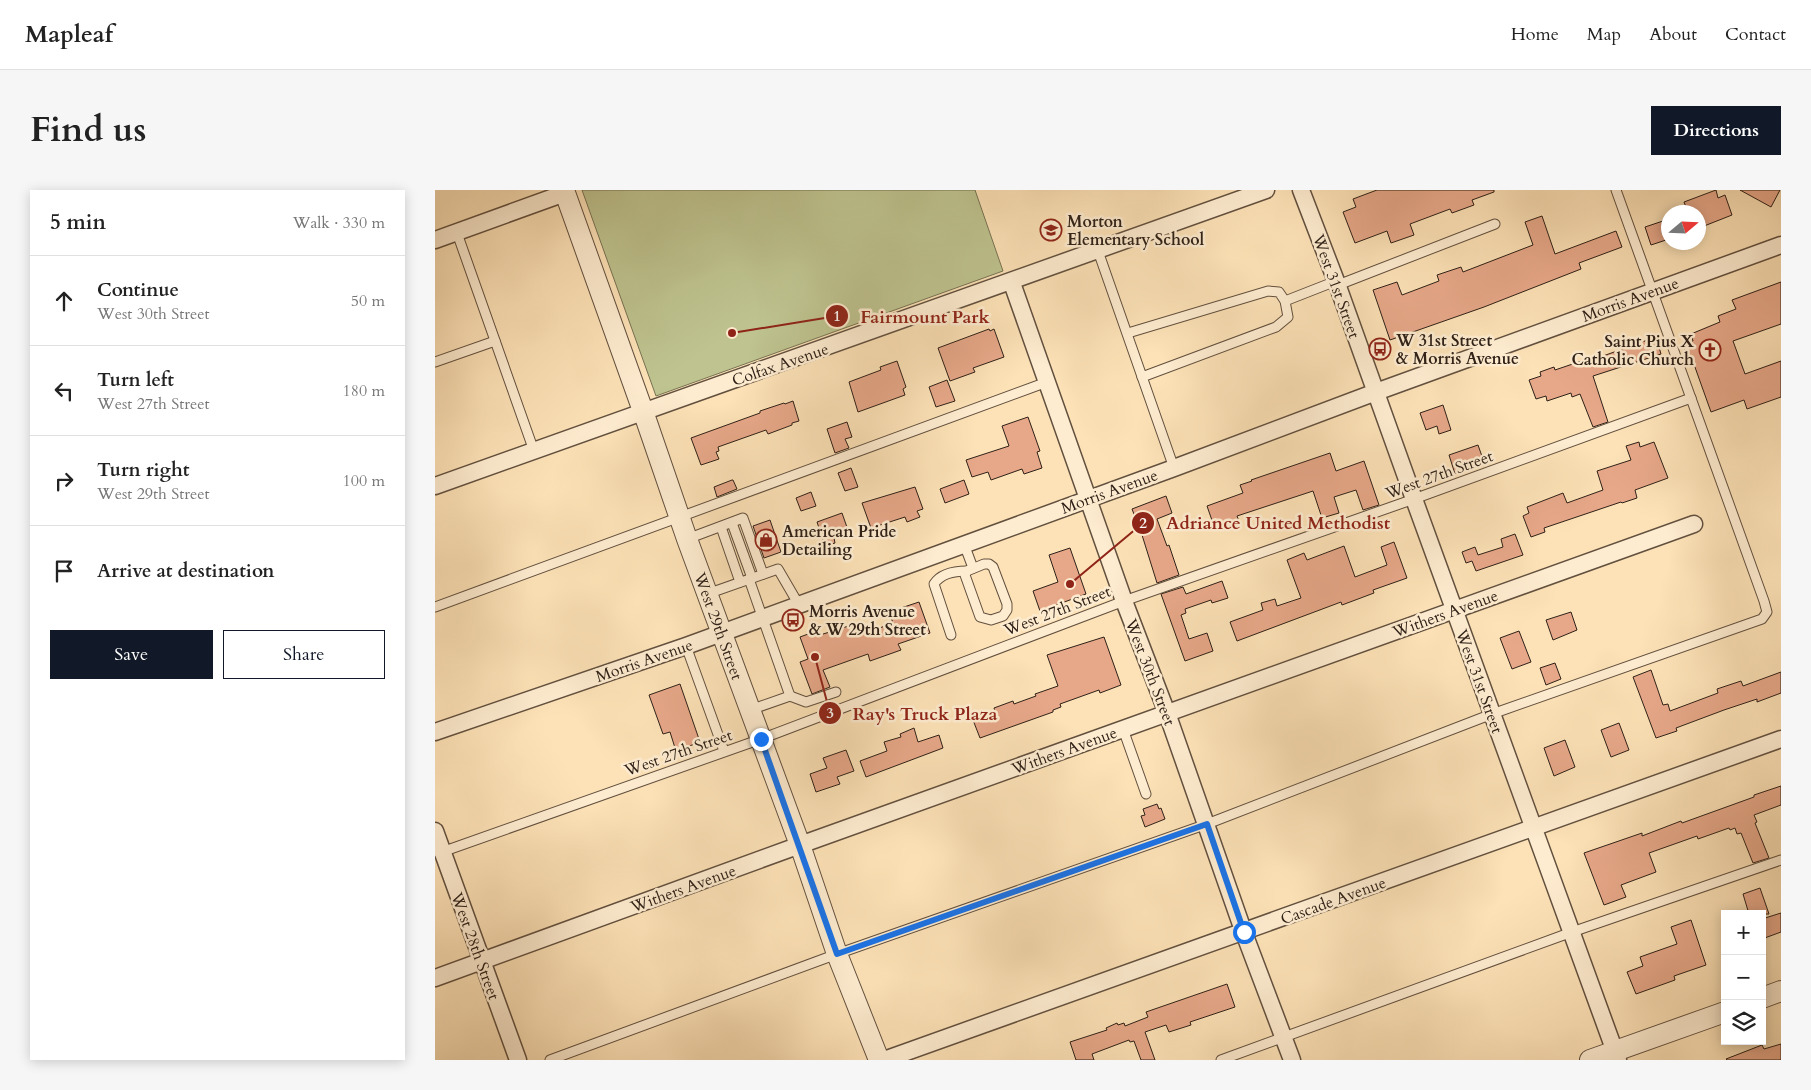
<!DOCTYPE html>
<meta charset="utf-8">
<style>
:root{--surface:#fff;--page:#f6f6f6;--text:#222;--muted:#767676;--line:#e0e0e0;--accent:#111827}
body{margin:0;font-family:Cardo,serif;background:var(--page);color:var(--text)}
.controls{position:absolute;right:15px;bottom:15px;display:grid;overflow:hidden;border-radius:0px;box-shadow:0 2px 12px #0003}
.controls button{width:45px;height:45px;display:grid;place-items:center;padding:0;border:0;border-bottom:1px solid var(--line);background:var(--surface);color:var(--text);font:25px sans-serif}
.compass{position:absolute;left:1226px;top:15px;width:45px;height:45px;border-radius:50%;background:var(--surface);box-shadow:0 2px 12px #0003;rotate:71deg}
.stop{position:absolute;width:15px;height:15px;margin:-11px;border:4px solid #1a73e8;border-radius:50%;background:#fff}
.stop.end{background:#1a73e8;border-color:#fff;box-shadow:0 1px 5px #0008}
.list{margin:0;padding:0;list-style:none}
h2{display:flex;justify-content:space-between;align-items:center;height:65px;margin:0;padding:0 20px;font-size:21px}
h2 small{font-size:16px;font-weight:400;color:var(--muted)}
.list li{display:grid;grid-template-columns:32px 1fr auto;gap:15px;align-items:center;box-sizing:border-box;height:90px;padding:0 20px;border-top:1px solid var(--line)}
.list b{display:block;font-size:19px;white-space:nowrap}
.list p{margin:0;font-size:16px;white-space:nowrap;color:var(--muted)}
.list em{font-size:16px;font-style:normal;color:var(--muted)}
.actions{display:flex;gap:10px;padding:15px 20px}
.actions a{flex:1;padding:11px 0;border:1px solid var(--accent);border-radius:0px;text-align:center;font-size:18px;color:var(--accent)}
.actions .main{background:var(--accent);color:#fff}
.icon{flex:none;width:28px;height:28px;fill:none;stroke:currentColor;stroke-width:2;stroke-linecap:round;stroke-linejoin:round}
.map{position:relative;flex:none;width:1346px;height:870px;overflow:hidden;border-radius:0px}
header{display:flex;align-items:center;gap:30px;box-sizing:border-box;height:70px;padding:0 25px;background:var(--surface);border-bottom:1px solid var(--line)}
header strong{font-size:24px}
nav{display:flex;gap:28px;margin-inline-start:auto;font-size:18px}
.intro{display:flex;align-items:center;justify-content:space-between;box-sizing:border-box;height:120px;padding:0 30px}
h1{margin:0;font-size:35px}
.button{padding:12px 22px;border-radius:0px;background:var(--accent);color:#fff;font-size:18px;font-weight:700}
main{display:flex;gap:30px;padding:0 30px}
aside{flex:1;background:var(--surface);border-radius:0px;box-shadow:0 2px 12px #0003}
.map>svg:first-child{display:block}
</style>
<header>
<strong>Mapleaf</strong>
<nav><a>Home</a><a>Map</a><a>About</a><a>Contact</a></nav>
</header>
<div class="intro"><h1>Find us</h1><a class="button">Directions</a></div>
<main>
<aside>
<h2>5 min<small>Walk · 330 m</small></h2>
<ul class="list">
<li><svg class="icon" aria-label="ahead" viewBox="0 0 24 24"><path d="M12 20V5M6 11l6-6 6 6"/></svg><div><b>Continue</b><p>West 30th Street</p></div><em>50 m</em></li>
<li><svg class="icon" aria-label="left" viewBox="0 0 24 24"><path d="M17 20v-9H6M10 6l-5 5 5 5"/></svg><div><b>Turn left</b><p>West 27th Street</p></div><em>180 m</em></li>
<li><svg class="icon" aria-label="right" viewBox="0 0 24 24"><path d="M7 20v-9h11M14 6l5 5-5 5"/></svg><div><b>Turn right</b><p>West 29th Street</p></div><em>100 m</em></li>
<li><svg class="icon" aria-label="arrive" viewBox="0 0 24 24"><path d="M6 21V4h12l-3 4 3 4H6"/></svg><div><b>Arrive at destination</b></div></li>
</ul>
<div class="actions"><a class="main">Save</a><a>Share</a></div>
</aside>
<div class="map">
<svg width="1346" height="870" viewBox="0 0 1346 870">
<rect width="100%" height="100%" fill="#fde2b7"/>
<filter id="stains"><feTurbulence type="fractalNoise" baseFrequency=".004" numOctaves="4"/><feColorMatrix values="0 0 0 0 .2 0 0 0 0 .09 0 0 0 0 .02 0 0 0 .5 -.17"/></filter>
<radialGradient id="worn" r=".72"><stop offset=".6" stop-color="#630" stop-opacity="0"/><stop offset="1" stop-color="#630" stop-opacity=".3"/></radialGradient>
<polygon fill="#bec38f" stroke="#767253" points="147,0 540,0 568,81 221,206"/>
<g fill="#e7a889" stroke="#2e2017">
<polygon points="942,0 1059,0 1059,2 1037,10 1039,15 1017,23 1015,19 975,34 979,45 956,53 952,41 920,53 908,22 921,17 918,9"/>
<polygon points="1281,0 1283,8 1290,5 1297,25 1264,38 1264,22 1253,22 1249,12"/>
<polygon points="1305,0 1345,0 1336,17"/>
<polygon points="1107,26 1120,64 1181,41 1187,57 1144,73 1146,79 1049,117 955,150 938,100 962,92 967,105 1004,91 1002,85 1026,77 1028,82 1098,55 1090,32"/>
<polygon points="1234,29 1234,49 1216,55 1210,37"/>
<polygon points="1346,92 1346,134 1298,151 1310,184 1346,171 1346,207 1312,219 1309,210 1276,222 1256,166 1252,168 1248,154 1258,151 1256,144 1285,132 1283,126 1301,119 1297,110"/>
<polygon points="554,139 555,141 559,139 569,167 538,178 540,182 515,191 503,158"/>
<polygon points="1221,147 1226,164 1158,186 1173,232 1158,237 1145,204 1137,207 1136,203 1112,211 1111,206 1101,209 1094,190 1106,186 1105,182 1119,177 1120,180 1167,164 1168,166"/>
<polygon points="462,171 471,197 468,199 470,205 423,222 414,192 446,180 445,177"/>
<polygon points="512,190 520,211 501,217 494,197"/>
<polygon points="358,211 364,231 357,233 357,235 333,244 331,240 283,257 284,261 281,262 284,269 266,275 256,248 325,223 325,221 349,213 350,214"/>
<polygon points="1008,215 1016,240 1004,244 1002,236 991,240 985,223"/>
<polygon points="593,227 605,261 602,262 607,278 589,284 587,279 556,290 553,282 537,287 531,270 574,256 567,236"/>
<polygon points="412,232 417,247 410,249 414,258 400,263 392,239"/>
<polygon points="1204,252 1205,257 1219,252 1233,288 1200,300 1202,308 1187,313 1186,312 1109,338 1110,342 1096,347 1088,326 1094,323 1092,317 1128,303 1132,313 1168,300 1162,281 1196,270 1191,256"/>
<polygon points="1043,255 1049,272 1020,284 1014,265"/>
<polygon points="895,263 901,281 929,271 944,315 928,320 921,300 899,307 904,323 887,328 878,301 802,326 805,334 786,340 785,337 780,339 772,316 808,303 805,295 817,291 816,290"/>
<polygon points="416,278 423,297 410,301 403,283"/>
<polygon points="297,290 298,290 302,299 282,307 279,297"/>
<polygon points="529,290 534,304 510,313 505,299"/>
<polygon points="480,297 488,319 482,321 485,327 472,332 470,327 436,338 427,313"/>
<polygon points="376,302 381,316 366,321 361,308"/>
<polygon points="731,306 737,323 722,329 732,356 734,355 744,385 722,393 707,345 697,319"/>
<polygon points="407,323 414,343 399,348 400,353 390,356 382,332"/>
<polygon points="335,330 346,362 329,368 318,336"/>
<polygon points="1080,344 1088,365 1041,381 1037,371 1031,373 1027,362 1040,357 1043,365 1068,357 1066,349"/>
<polygon points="959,352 972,388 938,400 939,403 907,415 906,412 802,451 795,432 828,420 826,413 840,409 842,416 866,408 852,370 869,363 872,370 909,356 920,387 952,375 946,357"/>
<polygon points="635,358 651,404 605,421 598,401 623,392 614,365"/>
<polygon points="787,391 793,408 777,413 776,410 750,419 751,423 746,425 754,449 772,443 778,461 750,471 726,404 748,397 751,404"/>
<polygon points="484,412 495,443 463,454 466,460 435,471 433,464 388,480 395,497 377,504 365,472 373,469 365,447 384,440 385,445 420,434 423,443 439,438 442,439 458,433 454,422"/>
<polygon points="1136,422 1142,440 1118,450 1111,430"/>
<polygon points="1084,441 1096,472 1077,479 1065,448"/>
<polygon points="669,447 686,495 665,503 664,500 625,514 626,517 618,520 618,522 545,548 538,530 560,522 559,518 578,511 579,514 601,506 600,504 623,496 612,465"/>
<polygon points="1120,473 1126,489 1111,495 1105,478"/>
<polygon points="1216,480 1228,515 1233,514 1235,521 1283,503 1282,499 1306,491 1308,496 1346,482 1346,503 1322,512 1322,509 1289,520 1241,538 1242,541 1221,548 1198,487"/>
<polygon points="245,494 265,552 241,561 235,542 228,544 214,505"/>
<polygon points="1184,533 1194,560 1176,567 1166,540"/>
<polygon points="479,538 483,552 504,545 508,558 431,587 425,571 452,561 449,552 466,547 465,544"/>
<polygon points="1130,550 1140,577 1119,586 1109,558"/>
<polygon points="411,560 419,581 402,587 405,594 381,602 375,584 392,578 388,568"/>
<polygon points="1346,596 1346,615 1319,625 1322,632 1320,633 1334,668 1318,673 1306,643 1302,644 1300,638 1295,640 1294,638 1263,649 1262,646 1214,663 1221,682 1186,695 1191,707 1169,715 1149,663 1207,643 1207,646 1246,631 1247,633 1319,607 1319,605"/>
<polygon points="722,614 724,619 726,618 730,629 710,637 706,626 710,625 708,619"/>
<polygon points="1325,698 1334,724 1314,724 1308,704"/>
<polygon points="1346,723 1346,742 1327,749 1327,729"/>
<polygon points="1256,730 1271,775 1239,786 1240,790 1201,804 1192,782 1208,776 1205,767 1242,754 1236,737"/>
<polygon points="792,794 800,817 755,832 756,835 734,842 731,835 710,842 720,870 706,870 699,851 695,852 694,850 657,864 659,870 641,870 635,852 672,840 671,838 682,833 683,835 689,833 690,836 713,827 711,822"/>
<polygon points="1346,854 1346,870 1292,870 1291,869 1327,855 1329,859"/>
</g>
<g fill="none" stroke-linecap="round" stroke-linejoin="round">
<g stroke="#62503f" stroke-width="11">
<g id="service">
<polyline points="22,43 99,261"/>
<polyline points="663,61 739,278"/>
<polyline points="903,95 1060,34"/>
<polyline points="850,111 901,91"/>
<polyline points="693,143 833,101 844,102 850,111 853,127 841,137 707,187"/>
<polyline points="0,172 60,151"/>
<polyline points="297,333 317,388"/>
<polyline points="286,337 305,392"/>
<polyline points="252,349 308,328 328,384"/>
<polyline points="529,354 538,378"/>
<polygon points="549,374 554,374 558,377 572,414 572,420 568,426 556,430 545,427 530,385 532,381"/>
<polyline points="314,389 355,506 315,520"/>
<polyline points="272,404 343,379 364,415"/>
<polyline points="0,417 612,192"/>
<path d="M516,445L499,394C506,383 521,381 532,381"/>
<polyline points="251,456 289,561"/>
<polyline points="355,506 371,512 401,502"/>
<polyline points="688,539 711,604"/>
<polyline points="4,663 326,549 689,411 979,309 1256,208"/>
<polyline points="115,870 402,764 772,634 1057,524 1327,429 1332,422 1329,411 1181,0"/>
<polyline points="786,870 1137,742 1346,670"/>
</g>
</g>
<g stroke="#62503f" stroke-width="19">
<g id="minor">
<polyline points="866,0 901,91 979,309 1183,870"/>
<polyline points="0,50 130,3"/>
<polyline points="577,93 689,411 732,523 809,743 857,870"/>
<path d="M0,296C277,197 555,101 831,0"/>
<polyline points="0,542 251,456 739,278 941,202 1346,55"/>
<polyline points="0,641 83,870"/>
<polyline points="0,788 365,655 1259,334"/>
<path d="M449,870C748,764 1046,655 1346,549"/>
</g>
</g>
<g stroke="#62503f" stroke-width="22">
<g id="tertiary">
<polyline points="129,0 208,221 252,349 365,655 402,764 444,870"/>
<polyline points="1327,808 1346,801"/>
<polyline points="1155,870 1290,822"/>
</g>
</g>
<use href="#service" stroke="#feecd0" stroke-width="9"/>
<use href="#minor" stroke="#feecd0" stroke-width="16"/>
<use href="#tertiary" stroke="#feecd0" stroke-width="20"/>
</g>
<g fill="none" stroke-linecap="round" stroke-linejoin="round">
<polyline stroke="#1a73e8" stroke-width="6" points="326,549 402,764 772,634 809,742"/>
</g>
<defs>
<g id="school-ring" transform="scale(1.125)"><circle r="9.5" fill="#feecd0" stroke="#8f2418" stroke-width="1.5"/><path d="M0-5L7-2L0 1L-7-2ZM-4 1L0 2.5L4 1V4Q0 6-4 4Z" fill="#8f2418"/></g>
<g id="bus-ring" transform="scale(1.125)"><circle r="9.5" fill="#feecd0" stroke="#8f2418" stroke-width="1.5"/><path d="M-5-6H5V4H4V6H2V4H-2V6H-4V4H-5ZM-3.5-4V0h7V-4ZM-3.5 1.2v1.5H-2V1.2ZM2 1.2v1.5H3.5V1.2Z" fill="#8f2418"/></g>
<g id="church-ring" transform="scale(1.125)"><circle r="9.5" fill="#feecd0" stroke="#8f2418" stroke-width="1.5"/><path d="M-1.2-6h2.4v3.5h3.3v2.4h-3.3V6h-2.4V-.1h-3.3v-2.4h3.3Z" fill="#8f2418"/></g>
<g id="shop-ring" transform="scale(1.125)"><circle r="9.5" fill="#feecd0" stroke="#8f2418" stroke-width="1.5"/><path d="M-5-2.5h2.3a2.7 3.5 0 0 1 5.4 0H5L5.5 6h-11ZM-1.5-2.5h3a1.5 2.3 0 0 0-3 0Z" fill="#8f2418"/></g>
</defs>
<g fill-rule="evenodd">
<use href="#school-ring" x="616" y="40"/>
<use href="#bus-ring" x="945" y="159"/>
<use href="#church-ring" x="1275" y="160"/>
<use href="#shop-ring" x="331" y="350"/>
<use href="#bus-ring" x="358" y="430"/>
</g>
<g text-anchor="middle" stroke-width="5" stroke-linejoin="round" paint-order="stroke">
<g font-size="16" font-weight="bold" fill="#2e2017" stroke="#feecd0" text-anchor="start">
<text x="632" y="37">Morton<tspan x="632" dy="18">Elementary School</tspan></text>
<text x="961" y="156">W 31st Street<tspan x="961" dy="18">&amp; Morris Avenue</tspan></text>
<text x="1259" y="157" text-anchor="end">Saint Pius X<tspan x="1259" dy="18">Catholic Church</tspan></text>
<text x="347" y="347">American Pride<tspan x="347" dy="18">Detailing</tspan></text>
<text x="374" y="427">Morris Avenue<tspan x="374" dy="18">&amp; W 29th Street</tspan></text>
</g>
<g font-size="16" fill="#2e2017" stroke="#feecd0">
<text transform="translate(902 96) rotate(70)" y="6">West 31st Street</text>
<text transform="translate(1195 109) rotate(-20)" y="6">Morris Avenue</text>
<text transform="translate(345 174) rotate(-19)" y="6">Colfax Avenue</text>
<text transform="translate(1004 284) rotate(-20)" y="6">West 27th Street</text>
<text transform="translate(674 301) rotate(-20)" y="6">Morris Avenue</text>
<text transform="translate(622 420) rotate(-21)" y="6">West 27th Street</text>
<text transform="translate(1010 423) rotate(-20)" y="6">Withers Avenue</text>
<text transform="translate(284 436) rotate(70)" y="6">West 29th Street</text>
<text transform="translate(209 470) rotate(-19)" y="6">Morris Avenue</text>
<text transform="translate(716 482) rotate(69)" y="6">West 30th Street</text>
<text transform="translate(1045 491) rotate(70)" y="6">West 31st Street</text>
<text transform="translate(629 560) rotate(-20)" y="6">Withers Avenue</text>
<text transform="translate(243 562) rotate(-19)" y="6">West 27th Street</text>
<text transform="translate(248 698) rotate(-20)" y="6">Withers Avenue</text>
<text transform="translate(898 710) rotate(-20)" y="6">Cascade Avenue</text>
<text transform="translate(41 756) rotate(70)" y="6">West 28th Street</text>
</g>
</g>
<path fill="none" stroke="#8f2418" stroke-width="2" d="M297 143L402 126M635 394L708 333M380 467L395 523"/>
<g fill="#8f2418" stroke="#feecd0" stroke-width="2">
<circle cx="297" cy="143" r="5"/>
<circle cx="635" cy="394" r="5"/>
<circle cx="380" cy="467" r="5"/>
<circle cx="402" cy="126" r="12"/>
<circle cx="708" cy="333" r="12"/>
<circle cx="395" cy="523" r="12"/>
</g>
<g font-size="15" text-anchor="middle" font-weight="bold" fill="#fff">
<text x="402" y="131">1</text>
<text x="708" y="338">2</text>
<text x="395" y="528">3</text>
</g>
<g font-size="18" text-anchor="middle" font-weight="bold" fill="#8f2418" stroke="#feecd0" stroke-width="5" stroke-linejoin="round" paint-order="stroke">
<text x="490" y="133">Fairmount Park</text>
<text x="843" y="339">Adriance United Methodist</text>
<text x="490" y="530">Ray's Truck Plaza</text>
</g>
<rect width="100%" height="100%" filter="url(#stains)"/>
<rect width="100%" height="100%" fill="url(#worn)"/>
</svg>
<div class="controls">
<button>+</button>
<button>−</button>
<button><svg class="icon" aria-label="layers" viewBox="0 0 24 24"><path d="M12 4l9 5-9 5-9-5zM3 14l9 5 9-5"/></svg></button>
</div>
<svg class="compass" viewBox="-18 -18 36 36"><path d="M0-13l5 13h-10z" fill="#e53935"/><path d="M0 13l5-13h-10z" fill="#767676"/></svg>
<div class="stop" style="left:809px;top:742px"></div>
<div class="stop end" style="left:326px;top:549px"></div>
</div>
</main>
